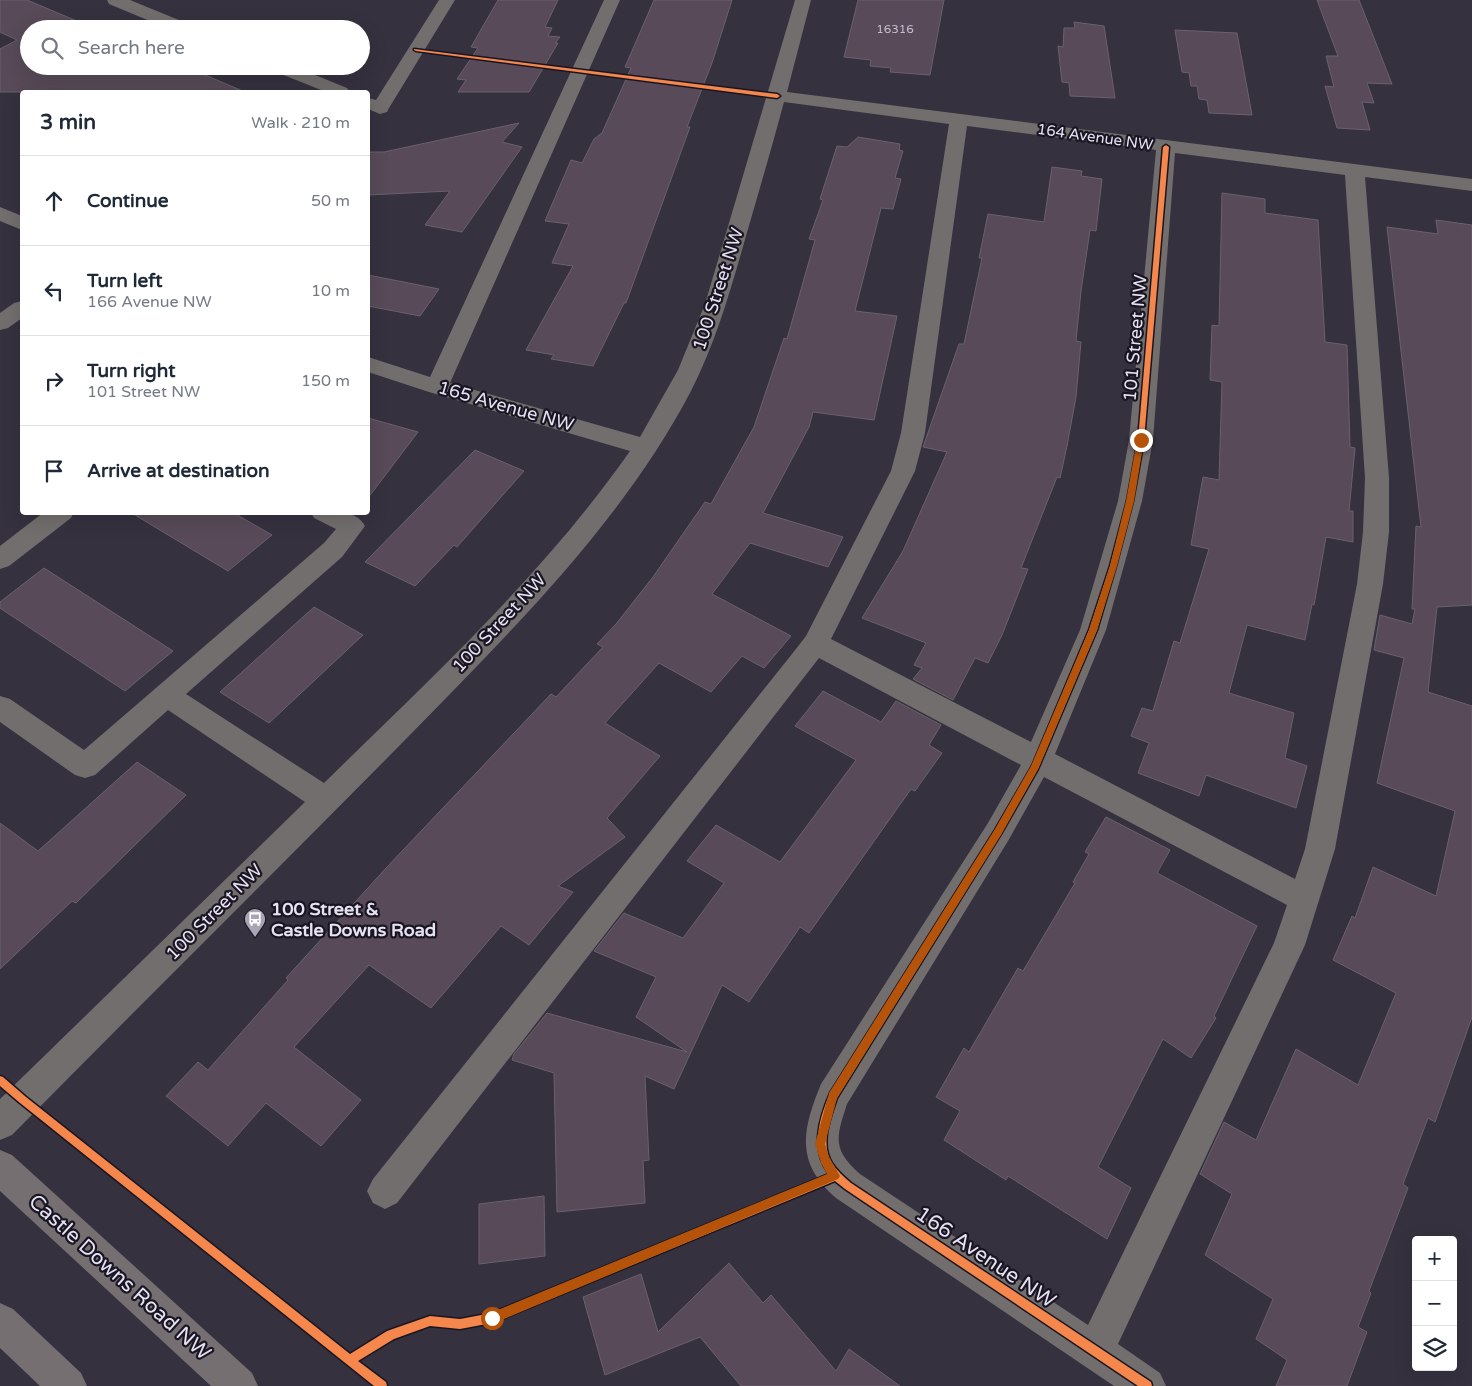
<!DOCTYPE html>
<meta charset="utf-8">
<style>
:root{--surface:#fff;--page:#f2f2f3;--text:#1f2937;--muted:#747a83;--line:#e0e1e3}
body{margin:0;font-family:"Varela Round",sans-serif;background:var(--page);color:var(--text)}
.controls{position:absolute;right:15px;bottom:15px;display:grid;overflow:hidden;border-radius:5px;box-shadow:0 5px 20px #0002}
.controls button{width:45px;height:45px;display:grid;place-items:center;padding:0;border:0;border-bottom:1px solid var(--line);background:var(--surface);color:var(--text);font:25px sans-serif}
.stop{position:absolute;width:15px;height:15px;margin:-11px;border:4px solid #b45309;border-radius:50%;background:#fff}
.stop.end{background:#b45309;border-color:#fff;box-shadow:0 1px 5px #0008}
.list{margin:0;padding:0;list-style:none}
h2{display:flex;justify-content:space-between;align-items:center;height:65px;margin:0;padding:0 20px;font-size:21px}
h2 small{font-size:16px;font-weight:400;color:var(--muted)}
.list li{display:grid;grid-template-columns:32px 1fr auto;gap:15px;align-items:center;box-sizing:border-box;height:90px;padding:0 20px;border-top:1px solid var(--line)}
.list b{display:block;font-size:19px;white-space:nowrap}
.list p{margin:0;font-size:16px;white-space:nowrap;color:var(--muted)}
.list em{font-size:16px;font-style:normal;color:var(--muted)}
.icon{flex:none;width:28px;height:28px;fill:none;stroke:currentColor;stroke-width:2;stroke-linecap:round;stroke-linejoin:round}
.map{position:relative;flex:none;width:1472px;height:1386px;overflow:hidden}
.search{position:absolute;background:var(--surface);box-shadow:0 5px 20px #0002;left:20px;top:20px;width:350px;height:55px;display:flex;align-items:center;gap:12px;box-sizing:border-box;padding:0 18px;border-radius:28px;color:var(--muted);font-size:19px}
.panel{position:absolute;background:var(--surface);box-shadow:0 5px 20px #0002;left:20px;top:90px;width:350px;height:425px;border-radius:5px}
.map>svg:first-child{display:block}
</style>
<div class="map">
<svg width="1472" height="1386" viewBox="0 0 1472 1386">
<rect width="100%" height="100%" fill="#35313f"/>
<g fill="#584a58" stroke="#6a616c">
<polygon points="0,0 27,0 96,29 29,29 29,66 184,66 245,92 0,92 0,49 17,40 0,32"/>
<polygon points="498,0 558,0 545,27 552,28 548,36 560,37 555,43 558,43 529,92 458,92 466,80 457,79 478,48 471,47"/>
<polygon points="654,0 732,0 712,63 687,127 690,127 626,303 624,303 593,366 551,359 554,355 526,350 573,266 552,263 569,224 545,221 571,160 582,163 594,139 602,133 631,68 625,67"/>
<polygon points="858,0 944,0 930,75 890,72 891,68 870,66 871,60 844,57"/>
<polygon points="1317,0 1359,0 1392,84 1367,83 1374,103 1362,102 1370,130 1337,128 1325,86 1334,87 1326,56 1338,56"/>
<polygon points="1074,22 1104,26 1115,98 1070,96 1069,83 1062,82 1058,46 1063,47 1064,28 1075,28"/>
<polygon points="1175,30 1237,33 1252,115 1209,113 1207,100 1199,99 1197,86 1191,86 1189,73 1182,72"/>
<polygon points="519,123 502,142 522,147 462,232 425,225 450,191 368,195 368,152 384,152"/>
<polygon points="858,137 900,144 899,150 903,151 895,178 901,179 893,209 881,208 855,311 897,316 874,420 813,412 809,427 763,513 843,537 828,567 750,543 712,594 791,636 764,668 742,656 711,692 659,663 605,723 660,756 607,818 625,837 558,886 573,892 529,945 501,926 431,1008 369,965 294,1047 361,1100 321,1146 266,1103 228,1146 166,1096 198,1062 208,1070 288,980 286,978 387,867 551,694 556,697 603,647 597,644 616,624 653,577 705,502 711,504 754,427 784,338 787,339 815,240 809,239 823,200 820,199 837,146 847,147"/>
<polygon points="1052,167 1082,171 1081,176 1102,179 1096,231 1090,230 1081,291 1076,341 1081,342 1076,397 1067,446 1060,478 1057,477 1021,568 1028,569 1002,635 988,663 975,658 953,700 913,679 922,668 914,665 926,643 862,618 903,551 947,452 923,447 959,344 964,344 982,258 979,258 988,214 1044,222"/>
<polygon points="1222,193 1265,199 1265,213 1318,220 1325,342 1347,345 1350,447 1355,448 1349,511 1353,511 1353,542 1326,537 1314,605 1312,604 1305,640 1247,625 1229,693 1294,713 1285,758 1307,766 1296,808 1206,775 1199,796 1138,773 1149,743 1131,736 1142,708 1153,711 1174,641 1180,643 1209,549 1191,545 1203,477 1219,480 1222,382 1210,380 1212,325 1219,326"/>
<polygon points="1436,220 1472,225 1472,605 1437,607 1428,692 1472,706 1472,1017 1435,1122 1428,1118 1403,1184 1408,1188 1369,1291 1371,1293 1358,1327 1367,1332 1347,1386 1276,1386 1287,1360 1256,1339 1273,1299 1205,1255 1232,1194 1200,1174 1224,1122 1256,1140 1296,1049 1358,1085 1396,993 1333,960 1352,916 1355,918 1373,867 1436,896 1455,811 1377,783 1404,658 1374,650 1380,615 1412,624 1415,609 1412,609 1416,526 1421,527 1387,227 1438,234"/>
<polygon points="368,275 439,289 420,316 368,306"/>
<polygon points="368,418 418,432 368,498"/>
<polygon points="475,450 524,471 457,547 454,545 415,586 365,562"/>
<polygon points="130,512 232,512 272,535 228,571"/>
<polygon points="44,568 173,651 125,691 0,608 0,602"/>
<polygon points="314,607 363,635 269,723 220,692"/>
<polygon points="823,691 881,722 896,701 941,725 929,745 942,753 915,791 911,789 809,933 800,927 749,1002 722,985 674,1089 645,1076 649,1160 643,1161 645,1203 557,1212 554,1073 512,1060 514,1054 547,1013 687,1052 636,1017 656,977 594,951 624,913 683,938 724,883 687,861 716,825 780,862 856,760 795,726"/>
<polygon points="137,762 186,795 76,903 72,901 0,969 0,823 38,851"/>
<polygon points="1106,817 1170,850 1157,873 1257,926 1214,1016 1216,1018 1191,1058 1163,1039 1098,1167 1131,1188 1107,1239 1008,1176 1006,1180 944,1140 960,1111 936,1097 964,1048 969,1052 1018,968 1023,971 1075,883 1073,882 1089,854 1085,852"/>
<polygon points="544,1196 545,1256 479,1264 479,1204"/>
<polygon points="729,1263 763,1303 771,1295 836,1371 849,1349 900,1386 741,1386 700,1337 605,1375 583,1297 641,1274 658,1332"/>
</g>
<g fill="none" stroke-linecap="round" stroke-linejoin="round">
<g fill="#726e6d" fill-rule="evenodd">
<polygon points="107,0 130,0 191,25 194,29 169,29 109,4"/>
<polygon points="439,0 455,0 389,108 387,112 380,114 368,109 368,98 376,100"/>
<path d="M604,0H620L450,383L640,437L678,370L705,304L795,0H811L787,92L1472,179V191L1365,177L1389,478V532L1383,584L1335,849L1305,945L1118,1344L1160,1373L1166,1386H1114L836,1198C795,1163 802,1130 821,1084L988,823L1021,765L819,658L397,1203L385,1209L373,1203L367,1191L373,1179L792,654L806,636L891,471L901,433L949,124L784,102C772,147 759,191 746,236C731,289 716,342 691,391C620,526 508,634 403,742C274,873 142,1003 12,1135L0,1140V1099L305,802L168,710L95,775L85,778L75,775L0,722V696L10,699L84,750L324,543L336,529L314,518L311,512C329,512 355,508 365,526L342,557L186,694L324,783C431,678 544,574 630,451L429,392L368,372V357L430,377ZM967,126L1156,150L1129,440L1118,501L1080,630L1031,742L831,639L915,471L925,433ZM1175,153L1345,175L1365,478L1363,532L1357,584L1305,849L1295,879L1055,754L1106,630L1142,501L1153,440ZM1044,777L1287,905L1274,943L1088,1325L860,1174C832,1149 836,1138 847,1104L1008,841Z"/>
<polygon points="268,66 293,66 347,88 350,92 326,92 271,70"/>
<polygon points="0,207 22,216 22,230 0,221"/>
<polygon points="22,301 22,318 8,328 0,330 0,313 14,303"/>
<polygon points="44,512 74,512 71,518 9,566 0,569 0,546"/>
</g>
<g fill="#756f71" fill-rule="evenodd">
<polygon points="0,1150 12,1155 252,1373 258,1386 211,1386 0,1191"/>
<polygon points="0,1303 13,1309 81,1373 87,1386 40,1386 0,1348"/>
</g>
<g stroke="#191622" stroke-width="3">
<g id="cycleway">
<polygon points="414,49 777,94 780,96 777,98 416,51 414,50"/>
<path d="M1166,145L1169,147L1144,440L1133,501L1116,566L1097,630L1038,769L1001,834L837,1098C830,1118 820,1144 832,1163C837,1171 844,1177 851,1183L1151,1382L1152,1386H1138L845,1189L835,1181L492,1323L460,1329L430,1326L394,1339L358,1361L386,1382L387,1386H374L20,1103L0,1086V1076L3,1077L26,1097L350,1354L387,1331L430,1316L460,1319L492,1313L829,1174C810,1149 819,1119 830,1093L995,830L1032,766L1089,630L1110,566L1127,501L1138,440L1163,147Z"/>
</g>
</g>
<use href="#cycleway" fill="#f5874c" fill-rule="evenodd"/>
</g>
<polygon fill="#b45309" points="1141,437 1144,440 1134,501 1117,566 1097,630 1039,767 1001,835 837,1098 825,1144 829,1157 840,1176 838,1179 492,1324 488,1322 488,1314 827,1174 821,1163 815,1144 829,1093 995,829 1031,766 1089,630 1110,566 1126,501 1137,440"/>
<defs>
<g id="bus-pin" transform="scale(1.125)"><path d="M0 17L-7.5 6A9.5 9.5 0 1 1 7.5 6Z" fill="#a8a4b5" stroke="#191622"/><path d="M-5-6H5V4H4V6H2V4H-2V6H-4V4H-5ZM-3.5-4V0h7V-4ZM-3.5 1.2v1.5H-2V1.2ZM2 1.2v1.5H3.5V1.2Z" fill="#fff"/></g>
</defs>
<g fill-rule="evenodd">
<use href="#bus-pin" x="255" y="919"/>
</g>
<g text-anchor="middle" stroke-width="4.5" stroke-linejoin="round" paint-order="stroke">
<g font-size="12" fill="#c2bccd">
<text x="895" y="33">16316</text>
</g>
<g font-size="15" fill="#e6e2f4" stroke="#191622">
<text transform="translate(1095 137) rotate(8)" y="5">164 Avenue NW</text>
</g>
<g font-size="18" fill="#e6e2f4" stroke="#191622">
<text transform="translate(718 289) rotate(-72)" y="6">100 Street NW</text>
<text transform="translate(1135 338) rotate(-85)" y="6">101 Street NW</text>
<text transform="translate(506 406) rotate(16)" y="6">165 Avenue NW</text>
<text transform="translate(499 623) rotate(-47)" y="6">100 Street NW</text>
<text transform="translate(214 912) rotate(-45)" y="6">100 Street NW</text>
</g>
<g font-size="18" font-weight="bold" fill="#e6e2f4" stroke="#191622" text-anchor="start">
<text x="271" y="915">100 Street &amp;<tspan x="271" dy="21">Castle Downs Road</tspan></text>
</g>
<g font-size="21" fill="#e6e2f4" stroke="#191622">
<text transform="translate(986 1257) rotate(34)" y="7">166 Avenue NW</text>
<text transform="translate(120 1277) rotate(42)" y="7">Castle Downs Road NW</text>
</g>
</g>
</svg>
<div class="controls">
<button>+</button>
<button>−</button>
<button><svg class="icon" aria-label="layers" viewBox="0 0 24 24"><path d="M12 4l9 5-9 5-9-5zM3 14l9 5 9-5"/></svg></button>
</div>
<div class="stop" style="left:492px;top:1318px"></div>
<div class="stop end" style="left:1141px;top:440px"></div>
<div class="search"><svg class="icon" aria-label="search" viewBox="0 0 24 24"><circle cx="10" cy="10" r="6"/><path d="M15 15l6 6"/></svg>Search here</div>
<section class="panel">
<h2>3 min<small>Walk · 210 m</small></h2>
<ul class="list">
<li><svg class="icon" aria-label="ahead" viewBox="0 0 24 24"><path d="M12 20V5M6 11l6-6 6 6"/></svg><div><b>Continue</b></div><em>50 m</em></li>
<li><svg class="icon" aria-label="left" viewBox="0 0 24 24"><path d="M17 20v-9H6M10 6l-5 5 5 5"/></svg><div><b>Turn left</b><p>166 Avenue NW</p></div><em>10 m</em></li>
<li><svg class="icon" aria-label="right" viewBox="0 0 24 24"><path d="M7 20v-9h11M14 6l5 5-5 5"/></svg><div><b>Turn right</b><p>101 Street NW</p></div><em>150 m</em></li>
<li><svg class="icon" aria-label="arrive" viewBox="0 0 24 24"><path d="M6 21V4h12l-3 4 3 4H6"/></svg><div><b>Arrive at destination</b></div></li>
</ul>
</section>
</div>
